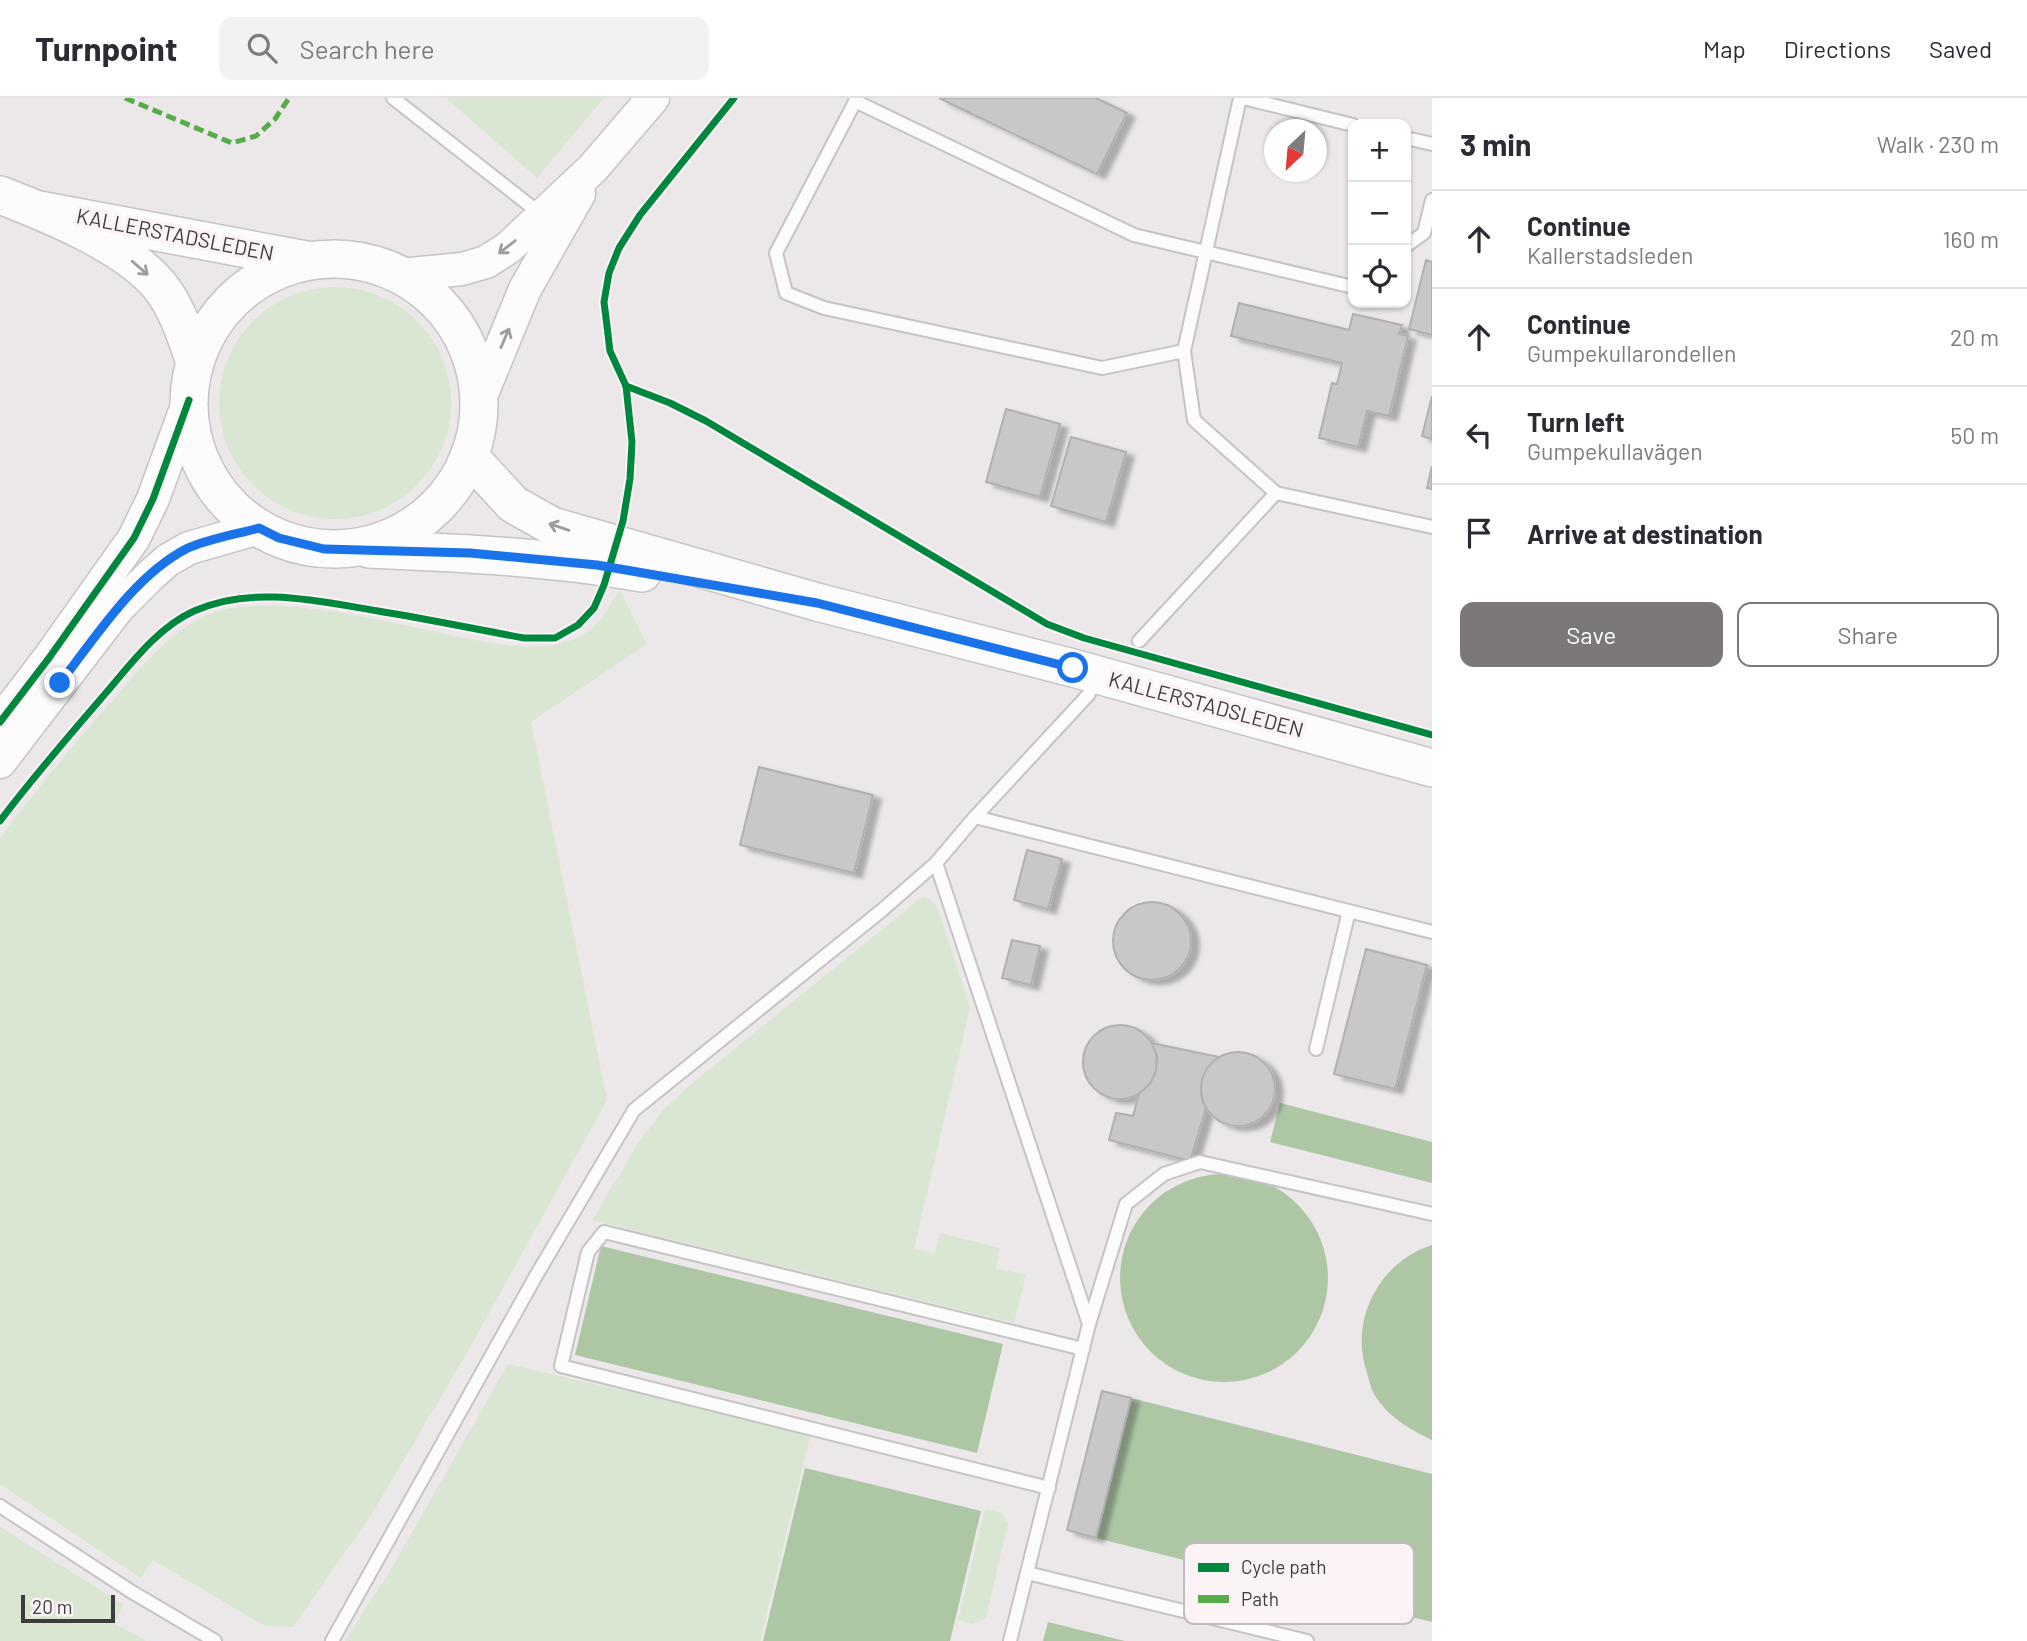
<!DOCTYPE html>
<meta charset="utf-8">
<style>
:root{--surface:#fff;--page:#f2f2f3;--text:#2b2b33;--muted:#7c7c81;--line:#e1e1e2;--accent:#7c787a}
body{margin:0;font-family:Barlow,sans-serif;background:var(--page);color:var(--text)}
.controls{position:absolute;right:21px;top:21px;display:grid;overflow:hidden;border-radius:14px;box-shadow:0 2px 5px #0004}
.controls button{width:63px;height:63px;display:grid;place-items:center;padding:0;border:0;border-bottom:2px solid var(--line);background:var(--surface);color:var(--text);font:35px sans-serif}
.compass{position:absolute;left:1264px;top:21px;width:63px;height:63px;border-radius:50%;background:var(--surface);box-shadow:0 2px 5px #0004;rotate:206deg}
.scale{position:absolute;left:21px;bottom:18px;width:94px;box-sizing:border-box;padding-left:7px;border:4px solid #3f3c3d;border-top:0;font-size:19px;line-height:24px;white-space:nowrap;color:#3f3c3d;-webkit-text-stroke:5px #fcf3f7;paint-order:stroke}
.stop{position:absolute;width:21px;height:21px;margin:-16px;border:5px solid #1a73e8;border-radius:50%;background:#fff}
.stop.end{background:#1a73e8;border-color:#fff;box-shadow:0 2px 7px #0008}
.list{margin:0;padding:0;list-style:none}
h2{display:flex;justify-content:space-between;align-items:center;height:91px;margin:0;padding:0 28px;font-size:30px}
h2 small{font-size:23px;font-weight:400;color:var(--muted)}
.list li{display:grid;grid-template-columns:46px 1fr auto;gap:21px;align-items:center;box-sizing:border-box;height:98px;padding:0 28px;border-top:2px solid var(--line)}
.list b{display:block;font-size:26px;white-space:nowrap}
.list p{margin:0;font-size:23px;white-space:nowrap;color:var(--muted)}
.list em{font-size:23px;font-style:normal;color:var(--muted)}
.actions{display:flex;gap:14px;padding:21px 28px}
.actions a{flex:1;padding:16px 0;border:2px solid var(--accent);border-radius:14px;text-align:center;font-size:24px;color:var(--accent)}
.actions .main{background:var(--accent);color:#fff}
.icon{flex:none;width:38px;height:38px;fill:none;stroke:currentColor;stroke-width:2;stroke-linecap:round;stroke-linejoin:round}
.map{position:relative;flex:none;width:1432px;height:1543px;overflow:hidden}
header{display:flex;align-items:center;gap:42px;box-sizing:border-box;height:98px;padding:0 35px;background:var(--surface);border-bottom:2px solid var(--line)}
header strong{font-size:33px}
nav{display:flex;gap:38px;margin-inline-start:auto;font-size:24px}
.search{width:490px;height:63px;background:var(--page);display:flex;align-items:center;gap:18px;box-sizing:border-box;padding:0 24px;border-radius:14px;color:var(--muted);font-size:26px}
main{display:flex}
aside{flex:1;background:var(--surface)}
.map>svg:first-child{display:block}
</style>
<header>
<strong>Turnpoint</strong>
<div class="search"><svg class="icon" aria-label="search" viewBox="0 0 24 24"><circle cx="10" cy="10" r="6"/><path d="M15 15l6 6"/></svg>Search here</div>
<nav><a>Map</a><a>Directions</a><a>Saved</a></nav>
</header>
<main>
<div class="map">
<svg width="1432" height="1543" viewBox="0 0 1432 1543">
<defs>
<filter id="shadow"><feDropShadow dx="8" dy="4.5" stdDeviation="2" flood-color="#0004"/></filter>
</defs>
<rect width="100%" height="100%" fill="#ece8ea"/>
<g fill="#d8e6d2">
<polygon points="446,0 604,0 537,80"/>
<circle cx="335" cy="305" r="116"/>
<path d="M620,492L647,546L531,624L607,1002L468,1253L373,1414L293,1529L265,1528L153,1462L141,1480L0,1386V740C36,692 74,646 114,601C142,569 171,530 213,515C274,493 399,527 464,540C504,547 551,558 587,534C602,524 611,506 620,492Z"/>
<path d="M922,799C933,801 936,807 940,817L970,909L914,1151L935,1155L940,1135L1000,1150L996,1171L1026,1176L1014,1225L592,1122L637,1047L664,1011L696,982Z"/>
<polygon points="508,1266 811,1336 760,1543 345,1543 393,1468"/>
<polygon points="985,1411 1002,1415 1008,1426 986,1520 973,1526 958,1522"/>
<polygon points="0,1429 124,1507 114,1525 146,1543 0,1543"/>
</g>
<g fill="#adc7a5">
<polygon points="1280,1005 1432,1044 1432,1085 1270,1044"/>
<circle cx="1224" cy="1180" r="104"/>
<path d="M1432,1147V1342C1409,1331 1387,1318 1374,1296C1371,1290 1369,1282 1367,1275C1349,1222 1379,1164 1432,1147Z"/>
<polygon points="601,1148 1003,1246 977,1355 575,1257"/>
<polygon points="1131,1300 1432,1376 1432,1524 1096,1440"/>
<polygon points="805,1370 981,1413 950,1543 763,1543"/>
<polygon points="1048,1524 1125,1543 1043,1543"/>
</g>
<g fill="#cac7c8" stroke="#b2afb1" stroke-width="2" filter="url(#shadow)">
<polygon points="939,0 1096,0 1127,15 1097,76"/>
<polygon points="1426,162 1432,164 1432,237 1409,231"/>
<polygon points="1239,205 1349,232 1353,216 1402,227 1399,236 1408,238 1389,318 1367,313 1358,349 1319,340 1332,285 1337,286 1342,265 1231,238"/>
<polygon points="1432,298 1432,341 1422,338"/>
<polygon points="1006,311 1060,326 1040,399 986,384"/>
<polygon points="1071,339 1126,354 1106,424 1051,408"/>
<polygon points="1432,368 1432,391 1427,390"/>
<polygon points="759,669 873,697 854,775 740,747"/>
<polygon points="1027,752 1062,761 1048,811 1014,802"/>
<circle cx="1152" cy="843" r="39"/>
<polygon points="1012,842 1040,848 1031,887 1002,880"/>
<polygon points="1366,851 1427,867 1395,991 1334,976"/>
<circle cx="1120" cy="964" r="37"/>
<polygon points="1152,945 1219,959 1208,969 1202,982 1201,996 1206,1010 1190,1063 1109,1042 1116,1015 1133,1018 1139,996 1150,986 1156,973 1157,958"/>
<circle cx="1238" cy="991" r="37"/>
<polygon points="1102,1293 1131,1300 1096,1440 1067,1432"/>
</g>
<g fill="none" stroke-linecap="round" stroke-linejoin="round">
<g stroke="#c6c3c5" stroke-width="16">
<g id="service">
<polyline points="393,0 542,117"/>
<polyline points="857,0 776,155 786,195 824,210 1102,270 1184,253"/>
<polyline points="1240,0 1184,253 1194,322 1276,395 1432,429"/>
<polyline points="1243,0 1353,27"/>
<polyline points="855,3 1134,137 1353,189"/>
<polyline points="1406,40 1432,46"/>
<polyline points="1406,148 1424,135 1432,102"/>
<polyline points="1139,543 1276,395"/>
<polyline points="975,719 1432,834"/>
<polyline points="936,765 1089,1226 1010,1543"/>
<polyline points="1316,951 1349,813"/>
<polyline points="1089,1226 1126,1106 1164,1076 1200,1064 1432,1116"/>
<polyline points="1049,1390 561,1268 588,1154 604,1134 1083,1251"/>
<polyline points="0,1408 132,1494 215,1543"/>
<polyline points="1027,1475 1307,1543"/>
<polyline points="332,1543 537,1176 634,1012 881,813 936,765 975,719 1089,596"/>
</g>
</g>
<g stroke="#c6c3c5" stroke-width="35">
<g id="tertiary">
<polyline points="400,177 462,171 486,164 508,150 593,70 653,0"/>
<polyline points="479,303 525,191 579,96"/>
<polyline points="0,624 49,560 134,440 153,401 189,302"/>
<polyline points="0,664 118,510 152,476 168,462 189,450 259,430"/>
</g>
</g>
<g stroke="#c6c3c5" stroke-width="40">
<g id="secondary">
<path d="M0,97C49,116 124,146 159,187C177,209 186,238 195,265"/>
<polyline points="39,112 306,162"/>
<circle cx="334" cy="306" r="145"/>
<polyline points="469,358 513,406 552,428 817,504 1073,570 1432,670"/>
<path d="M369,451C461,455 552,459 642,475"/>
</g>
</g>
<use href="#service" stroke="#fcfcfc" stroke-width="12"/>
<use href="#tertiary" stroke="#fcfcfc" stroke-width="32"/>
<use href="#secondary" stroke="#fcfcfc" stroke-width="37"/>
<polyline stroke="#56ac46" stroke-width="5" stroke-dasharray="10 5" stroke-linecap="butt" points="125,0 232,45 256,38 275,21 289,0"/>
<g stroke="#fcf3f7" stroke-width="11">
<g id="cycleway">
<polyline points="626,288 670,305 706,323 1047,526 1084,540 1432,637"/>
<polyline points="0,624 49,560 134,440 153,401 189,302"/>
<path d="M0,723C33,679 69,638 105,596C130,567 158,529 194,513C252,487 318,503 378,513C427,521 475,531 524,540H555L578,527L594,510L604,487L623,423L630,381L632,344L626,288L610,253L607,228L604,204L609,175L619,150L640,117L734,0"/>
</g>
</g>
<use href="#cycleway" stroke="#00873e" stroke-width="7"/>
</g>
<defs><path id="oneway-shaft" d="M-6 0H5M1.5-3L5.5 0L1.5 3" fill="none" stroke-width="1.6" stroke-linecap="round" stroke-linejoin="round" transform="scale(1.75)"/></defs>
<g stroke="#9e9c9c">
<use href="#oneway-shaft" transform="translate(507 149) rotate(142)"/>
<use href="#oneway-shaft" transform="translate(140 170) rotate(41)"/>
<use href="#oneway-shaft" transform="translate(505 240) rotate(-67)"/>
<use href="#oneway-shaft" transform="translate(559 429) rotate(-161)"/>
</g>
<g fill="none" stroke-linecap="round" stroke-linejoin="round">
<path stroke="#1a73e8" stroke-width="9" d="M60,585C95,540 134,478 186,451C204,442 237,436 259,430L279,440L324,451L470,455L597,467L817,505L1073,570"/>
</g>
<g text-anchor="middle" stroke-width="7" stroke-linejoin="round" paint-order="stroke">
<g font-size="21" fill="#3f3c3d" stroke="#fcf3f7">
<text transform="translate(175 137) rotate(11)" y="7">KALLERSTADSLEDEN</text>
<text transform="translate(1206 607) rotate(15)" y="7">KALLERSTADSLEDEN</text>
</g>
</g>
<rect x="1184" y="1445" width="230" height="81" rx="10" fill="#fcf3f7" stroke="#c3bcbf" stroke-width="2"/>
<rect x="1198" y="1465" width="31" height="9" fill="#00873e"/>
<rect x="1198" y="1497" width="31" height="8" fill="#56ac46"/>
<g font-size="19" fill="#3f3c3d">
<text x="1241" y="1476">Cycle path</text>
<text x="1241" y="1508">Path</text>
</g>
</svg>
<div class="controls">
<button>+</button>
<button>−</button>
<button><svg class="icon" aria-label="locate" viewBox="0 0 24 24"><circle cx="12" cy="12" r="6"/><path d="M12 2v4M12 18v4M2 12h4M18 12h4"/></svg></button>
</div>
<svg class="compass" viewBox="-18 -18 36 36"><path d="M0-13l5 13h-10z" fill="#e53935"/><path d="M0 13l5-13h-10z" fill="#7c7c81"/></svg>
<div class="scale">20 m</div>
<div class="stop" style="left:1073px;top:570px"></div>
<div class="stop end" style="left:60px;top:585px"></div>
</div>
<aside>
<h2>3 min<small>Walk · 230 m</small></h2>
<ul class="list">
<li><svg class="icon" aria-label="ahead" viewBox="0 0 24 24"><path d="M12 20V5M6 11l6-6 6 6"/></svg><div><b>Continue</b><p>Kallerstadsleden</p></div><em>160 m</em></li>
<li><svg class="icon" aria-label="ahead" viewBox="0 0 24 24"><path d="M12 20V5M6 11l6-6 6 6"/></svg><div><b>Continue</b><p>Gumpekullarondellen</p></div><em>20 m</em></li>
<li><svg class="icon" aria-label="left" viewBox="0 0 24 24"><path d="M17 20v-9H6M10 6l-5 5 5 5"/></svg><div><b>Turn left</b><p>Gumpekullavägen</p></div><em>50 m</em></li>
<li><svg class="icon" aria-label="arrive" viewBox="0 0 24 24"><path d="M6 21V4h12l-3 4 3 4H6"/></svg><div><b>Arrive at destination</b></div></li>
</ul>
<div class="actions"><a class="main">Save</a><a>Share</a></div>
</aside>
</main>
